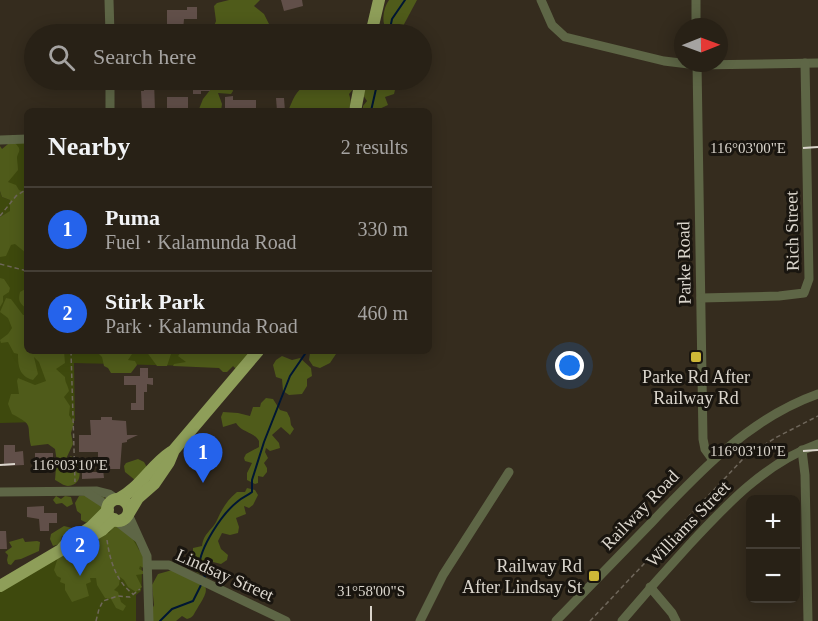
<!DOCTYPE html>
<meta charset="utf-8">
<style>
:root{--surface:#282116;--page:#342e23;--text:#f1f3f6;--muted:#a5a3a1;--line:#443e35;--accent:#2563eb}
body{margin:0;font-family:Georgia,serif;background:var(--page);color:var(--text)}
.controls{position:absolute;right:18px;bottom:18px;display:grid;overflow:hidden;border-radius:9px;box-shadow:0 3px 15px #0003}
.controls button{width:54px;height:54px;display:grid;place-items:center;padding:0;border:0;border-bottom:2px solid var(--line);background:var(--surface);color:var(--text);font:30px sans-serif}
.compass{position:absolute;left:674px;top:18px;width:54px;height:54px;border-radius:50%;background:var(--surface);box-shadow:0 3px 15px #0003;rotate:89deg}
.you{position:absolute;left:570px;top:366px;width:21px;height:21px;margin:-15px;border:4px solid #fff;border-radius:50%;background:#1a73e8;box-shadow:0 0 0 9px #1a73e833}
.badge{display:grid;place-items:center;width:39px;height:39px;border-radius:50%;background:var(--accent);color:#fff;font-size:20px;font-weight:700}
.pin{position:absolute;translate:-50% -50px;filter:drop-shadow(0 2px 3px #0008)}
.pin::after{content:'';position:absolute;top:32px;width:21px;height:18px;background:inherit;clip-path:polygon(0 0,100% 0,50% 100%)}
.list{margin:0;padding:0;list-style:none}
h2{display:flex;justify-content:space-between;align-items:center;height:78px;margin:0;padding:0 24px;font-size:26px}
h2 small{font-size:20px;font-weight:400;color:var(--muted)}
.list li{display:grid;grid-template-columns:39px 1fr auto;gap:18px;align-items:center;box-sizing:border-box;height:84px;padding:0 24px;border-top:2px solid var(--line)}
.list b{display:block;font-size:22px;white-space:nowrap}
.list p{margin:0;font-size:20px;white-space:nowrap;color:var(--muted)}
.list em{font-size:20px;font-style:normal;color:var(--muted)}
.icon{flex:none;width:33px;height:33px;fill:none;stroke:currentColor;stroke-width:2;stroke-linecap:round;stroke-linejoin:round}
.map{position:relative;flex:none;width:818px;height:621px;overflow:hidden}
.search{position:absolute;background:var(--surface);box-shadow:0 3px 15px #0003;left:24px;top:24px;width:408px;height:66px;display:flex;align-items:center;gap:15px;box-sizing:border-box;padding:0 21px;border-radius:33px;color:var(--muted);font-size:22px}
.panel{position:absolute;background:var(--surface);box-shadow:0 3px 15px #0003;left:24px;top:108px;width:408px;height:246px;border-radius:9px}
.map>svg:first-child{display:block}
</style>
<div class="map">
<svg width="818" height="621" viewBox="0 0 818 621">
<rect width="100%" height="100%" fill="#352c1e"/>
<g fill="#3e490d">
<polygon points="27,139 27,351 248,351 232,367 74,363 75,421 0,423 0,228 14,227 8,183 12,140"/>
<polygon points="0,191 2,197 10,200 10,212 0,217"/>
<path d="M114,519C118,523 125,526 129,531C143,546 143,572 141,591L136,595V621H0V586L87,539Z"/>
</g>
<g fill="#4f5b1a">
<polygon points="229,0 260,0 254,6 264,14 270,26 269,31 271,34 211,34 216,21 214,6 217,3"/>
<path d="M389,0H417L402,28L397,34H389C381,25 382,10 389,0Z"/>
<polygon points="218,80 230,80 233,91 231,94 218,93 222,104 221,111 193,111 199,109 203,99"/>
<path d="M305,80H356L355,87L349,94C351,101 352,105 347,111H288C293,100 295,91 307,84Z"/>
<path d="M367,80C380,80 390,77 395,90L394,94L385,97L388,105L375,111H363V106L367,101L361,92Z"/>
<path d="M15,143C22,150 19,150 17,157C17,161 18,166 18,170L8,182L16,185L19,190L27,193V259L26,253L15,244L11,245L6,256L0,257V217L10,211V200L2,197L0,191V146L2,149L8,144Z"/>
<polygon points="0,278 4,279 10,288 9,292 3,296 3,302 0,307"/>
<path d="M27,288V351H64L65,363L56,369L65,377C65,383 68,385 69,391L64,397L70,406L69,415L74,423L71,433L73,444L65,461L71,456C80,464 86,484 68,486C64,486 59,482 55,480L56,467L64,463L57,462L55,449L48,444L31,446C26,424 35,426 12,414L8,404L11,394H19L17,381L18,378L35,385L46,381L39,362L34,357L38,374L33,380C19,376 18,366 18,354L14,353L8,342L1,343L0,340L8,334L12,328L8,318L0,312L6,298L11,299L23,315H25L26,308C19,303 18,300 20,292Z"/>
<polygon points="96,351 134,351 128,360 135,361 137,365 131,373 111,373 108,368 104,366 102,357"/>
<polygon points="146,351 172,351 167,366 157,366"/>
<polygon points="182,351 251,351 237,370 233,366 227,372 223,372 219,368 173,366 174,364 186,362 178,356"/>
<polygon points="313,351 338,351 330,363 320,368 313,366 309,360 310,353"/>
<polygon points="282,356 292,360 300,358 311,368 312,376 307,379 307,386 302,394 289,395 283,391 282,379 276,377 273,365 276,360"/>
<path d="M266,398L273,399L280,410L287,412L290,418L291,425L294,429L290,435L281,427L272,435L279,443L280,448L270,451L266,448L265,452L268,458L264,463L267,468V472L263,477L258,476V483L255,484L247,480V473L252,463L245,461L244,458L246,454L259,447V441C253,431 242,433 236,423L223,427L221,417L223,412L238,413L250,416L253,407H260L261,403Z"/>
<polygon points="138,459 144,462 149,471 135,480 125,472 124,466 126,463"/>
<path d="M247,488L255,490L258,495L253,505L249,508L244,506L246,514L236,518L239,527L238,533L230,535L222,533L218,541L221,549L228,555L227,560L221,564L209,561L206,568L209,576L197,573L193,568L196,558L193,554V548L202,546C204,532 212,531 217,520C222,509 227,500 237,492H245Z"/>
<path d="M91,494L104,497C106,507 97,516 91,525L81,520V514L77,511L75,503L79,496Z"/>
<polygon points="56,496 61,499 65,496 71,497 73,504 67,507 62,503 56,504 53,500"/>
<polygon points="116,524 131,536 139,550 143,552 147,570 140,566 139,569 143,571 143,574 136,575 142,587 136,592 128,587 124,580 120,577 119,585 114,590 118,592 121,602 126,606 123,611 116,608 111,599 105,598 97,585 96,578 90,578 91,582 86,584 89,596 72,602 65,590 65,584 60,582 61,578 57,576 54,570 58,557 73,548 88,551 98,543 98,534 109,533"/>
<polygon points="64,526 72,528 73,532 67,536 62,536 60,544 53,546 50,539 51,534"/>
<polygon points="23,538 25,542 37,541 40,542 39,551 21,559 15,560 11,565 8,564 7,560 8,555 5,552 12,547 9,542"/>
<path d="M183,567L189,570C199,589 217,579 197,609C193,615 194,617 187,619L182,616L176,621H147L154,605L152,585L158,574Z"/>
</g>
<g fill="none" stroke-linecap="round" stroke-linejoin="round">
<g stroke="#001634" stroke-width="2">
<polyline points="389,34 392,19 405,0"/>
<polyline points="371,111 378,80"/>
<path d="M205,577L199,567C200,547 222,514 237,502C242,497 247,496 252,492V480L264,442L290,376L307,351"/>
<polyline points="160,621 172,609 193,601 201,585"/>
</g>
</g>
<g fill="#614f49">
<polygon points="281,0 302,0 303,6 284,11"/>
<polygon points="187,7 197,7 197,19 184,19 183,31 167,31 167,10 187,10"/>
<rect x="296" y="26" width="24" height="8"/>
<polygon points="143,80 154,80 155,111 142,111 141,91 144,91"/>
<polygon points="193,80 210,80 210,91 201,91 201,94 193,94"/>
<polygon points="233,96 233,100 256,100 256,111 225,111 225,97"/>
<rect x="167" y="97" width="21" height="14"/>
<polygon points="276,98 284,98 285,111 277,111"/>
<polygon points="140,368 148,368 148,378 153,378 153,385 147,384 147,392 144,392 144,410 131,410 131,403 136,403 136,385 124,385 124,376 140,376"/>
<polygon points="101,417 112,417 112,420 126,421 127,435 138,435 127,440 127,442 122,443 120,469 103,469 104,478 82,479 82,472 98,472 98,452 79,452 79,435 91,435 90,420 101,420"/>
<polygon points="4,445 15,445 15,452 23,451 24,465 4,466"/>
<rect x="35" y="453" width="18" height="10"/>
<polygon points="44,506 44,513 57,513 57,523 49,523 49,531 40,531 39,519 27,517 27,507"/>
<polygon points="0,531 6,531 7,549 0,549"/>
</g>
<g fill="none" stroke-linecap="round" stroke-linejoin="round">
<g stroke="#6f675b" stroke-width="1.5" stroke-dasharray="4.5 3" stroke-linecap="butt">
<polyline points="0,216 16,196 27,189"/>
<polyline points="0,264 27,271"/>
<polyline points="71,351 75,482"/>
<path d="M107,540C110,561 116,581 133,594"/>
<polyline points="96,621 99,609 103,601 118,596 130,597 140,589"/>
<polyline points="590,621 743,459 775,438 818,416"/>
</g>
<g stroke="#5e6646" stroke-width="9">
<polyline points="109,0 110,34"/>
<polyline points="541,0 552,25 565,37 664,61 697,65 818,63"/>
<polyline points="696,0 696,27"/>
<polyline points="697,63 703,439 705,449 713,460"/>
<polyline points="110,80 110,111"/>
<polyline points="0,140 27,139"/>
<polyline points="701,298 779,296 804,293 809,279 805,63"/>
<polyline points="802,450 805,475 808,621"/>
<polyline points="0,492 97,491 109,494 116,499"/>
<polyline points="88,493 108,506"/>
<polyline points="128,514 147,556 149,621"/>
<polyline points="115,520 138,538"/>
<polyline points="149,565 169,565 286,621"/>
<polyline points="650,587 672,613 676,621"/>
<polyline points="420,621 443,575 509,472"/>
<path d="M556,621C588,588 620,555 652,522C700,471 750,418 818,394"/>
<path d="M622,621C644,595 666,570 689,545C726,505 765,463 818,444"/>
</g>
<g stroke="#8e9e59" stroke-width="12">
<polyline points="371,34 379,0"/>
<polyline points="355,111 361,80"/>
<path d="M118,499C140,488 151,465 171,452"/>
<circle cx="118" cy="510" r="11"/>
<polyline points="129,513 138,498 154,484 169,462 174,450 258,351"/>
<polyline points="81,542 102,530 114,519"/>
<polyline points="0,586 61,550 68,542 91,527 108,510"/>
</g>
</g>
<path fill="none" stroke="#dad5cc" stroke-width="2" d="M803,148L818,147M803,451L818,450M0,465L15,464M371,606V621"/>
<g fill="#ceb837" stroke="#19150f" stroke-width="2">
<rect x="690" y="351" width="12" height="12" rx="3"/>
<rect x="588" y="570" width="12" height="12" rx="3"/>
</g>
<g text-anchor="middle" stroke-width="6" stroke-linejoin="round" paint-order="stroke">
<g font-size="18" fill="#dad5cc" stroke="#19150f">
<text transform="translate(792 231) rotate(-91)" y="6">Rich Street</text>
<text transform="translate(684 263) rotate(-91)" y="6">Parke Road</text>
<text transform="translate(640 510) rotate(-46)" y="6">Railway Road</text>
<text transform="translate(688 524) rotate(-46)" y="6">Williams Street</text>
<text transform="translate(225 575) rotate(24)" y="6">Lindsay Street</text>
</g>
<g font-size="18" fill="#dad5cc" stroke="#19150f">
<text x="696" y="383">Parke Rd After<tspan x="696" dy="21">Railway Rd</tspan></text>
<text x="582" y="572" text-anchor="end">Railway Rd<tspan x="582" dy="21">After Lindsay St</tspan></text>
</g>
</g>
<g font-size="15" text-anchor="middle" fill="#dad5cc" stroke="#19150f" stroke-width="6" stroke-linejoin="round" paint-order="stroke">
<text x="748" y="153">116°03'00"E</text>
<text x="748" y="456">116°03'10"E</text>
<text x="70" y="470">116°03'10"E</text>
<text x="371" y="596">31°58'00"S</text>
</g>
</svg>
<div class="controls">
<button>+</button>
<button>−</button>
</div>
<svg class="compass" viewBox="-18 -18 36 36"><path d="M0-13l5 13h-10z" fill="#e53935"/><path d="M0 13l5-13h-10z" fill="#a5a3a1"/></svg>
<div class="you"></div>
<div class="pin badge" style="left:203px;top:483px">1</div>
<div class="pin badge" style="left:80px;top:576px">2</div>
<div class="search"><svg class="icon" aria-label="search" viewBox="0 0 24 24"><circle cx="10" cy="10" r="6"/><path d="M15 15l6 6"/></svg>Search here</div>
<section class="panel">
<h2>Nearby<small>2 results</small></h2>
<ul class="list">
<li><span class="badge">1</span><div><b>Puma</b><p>Fuel · Kalamunda Road</p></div><em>330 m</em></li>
<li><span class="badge">2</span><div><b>Stirk Park</b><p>Park · Kalamunda Road</p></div><em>460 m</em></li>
</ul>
</section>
</div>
